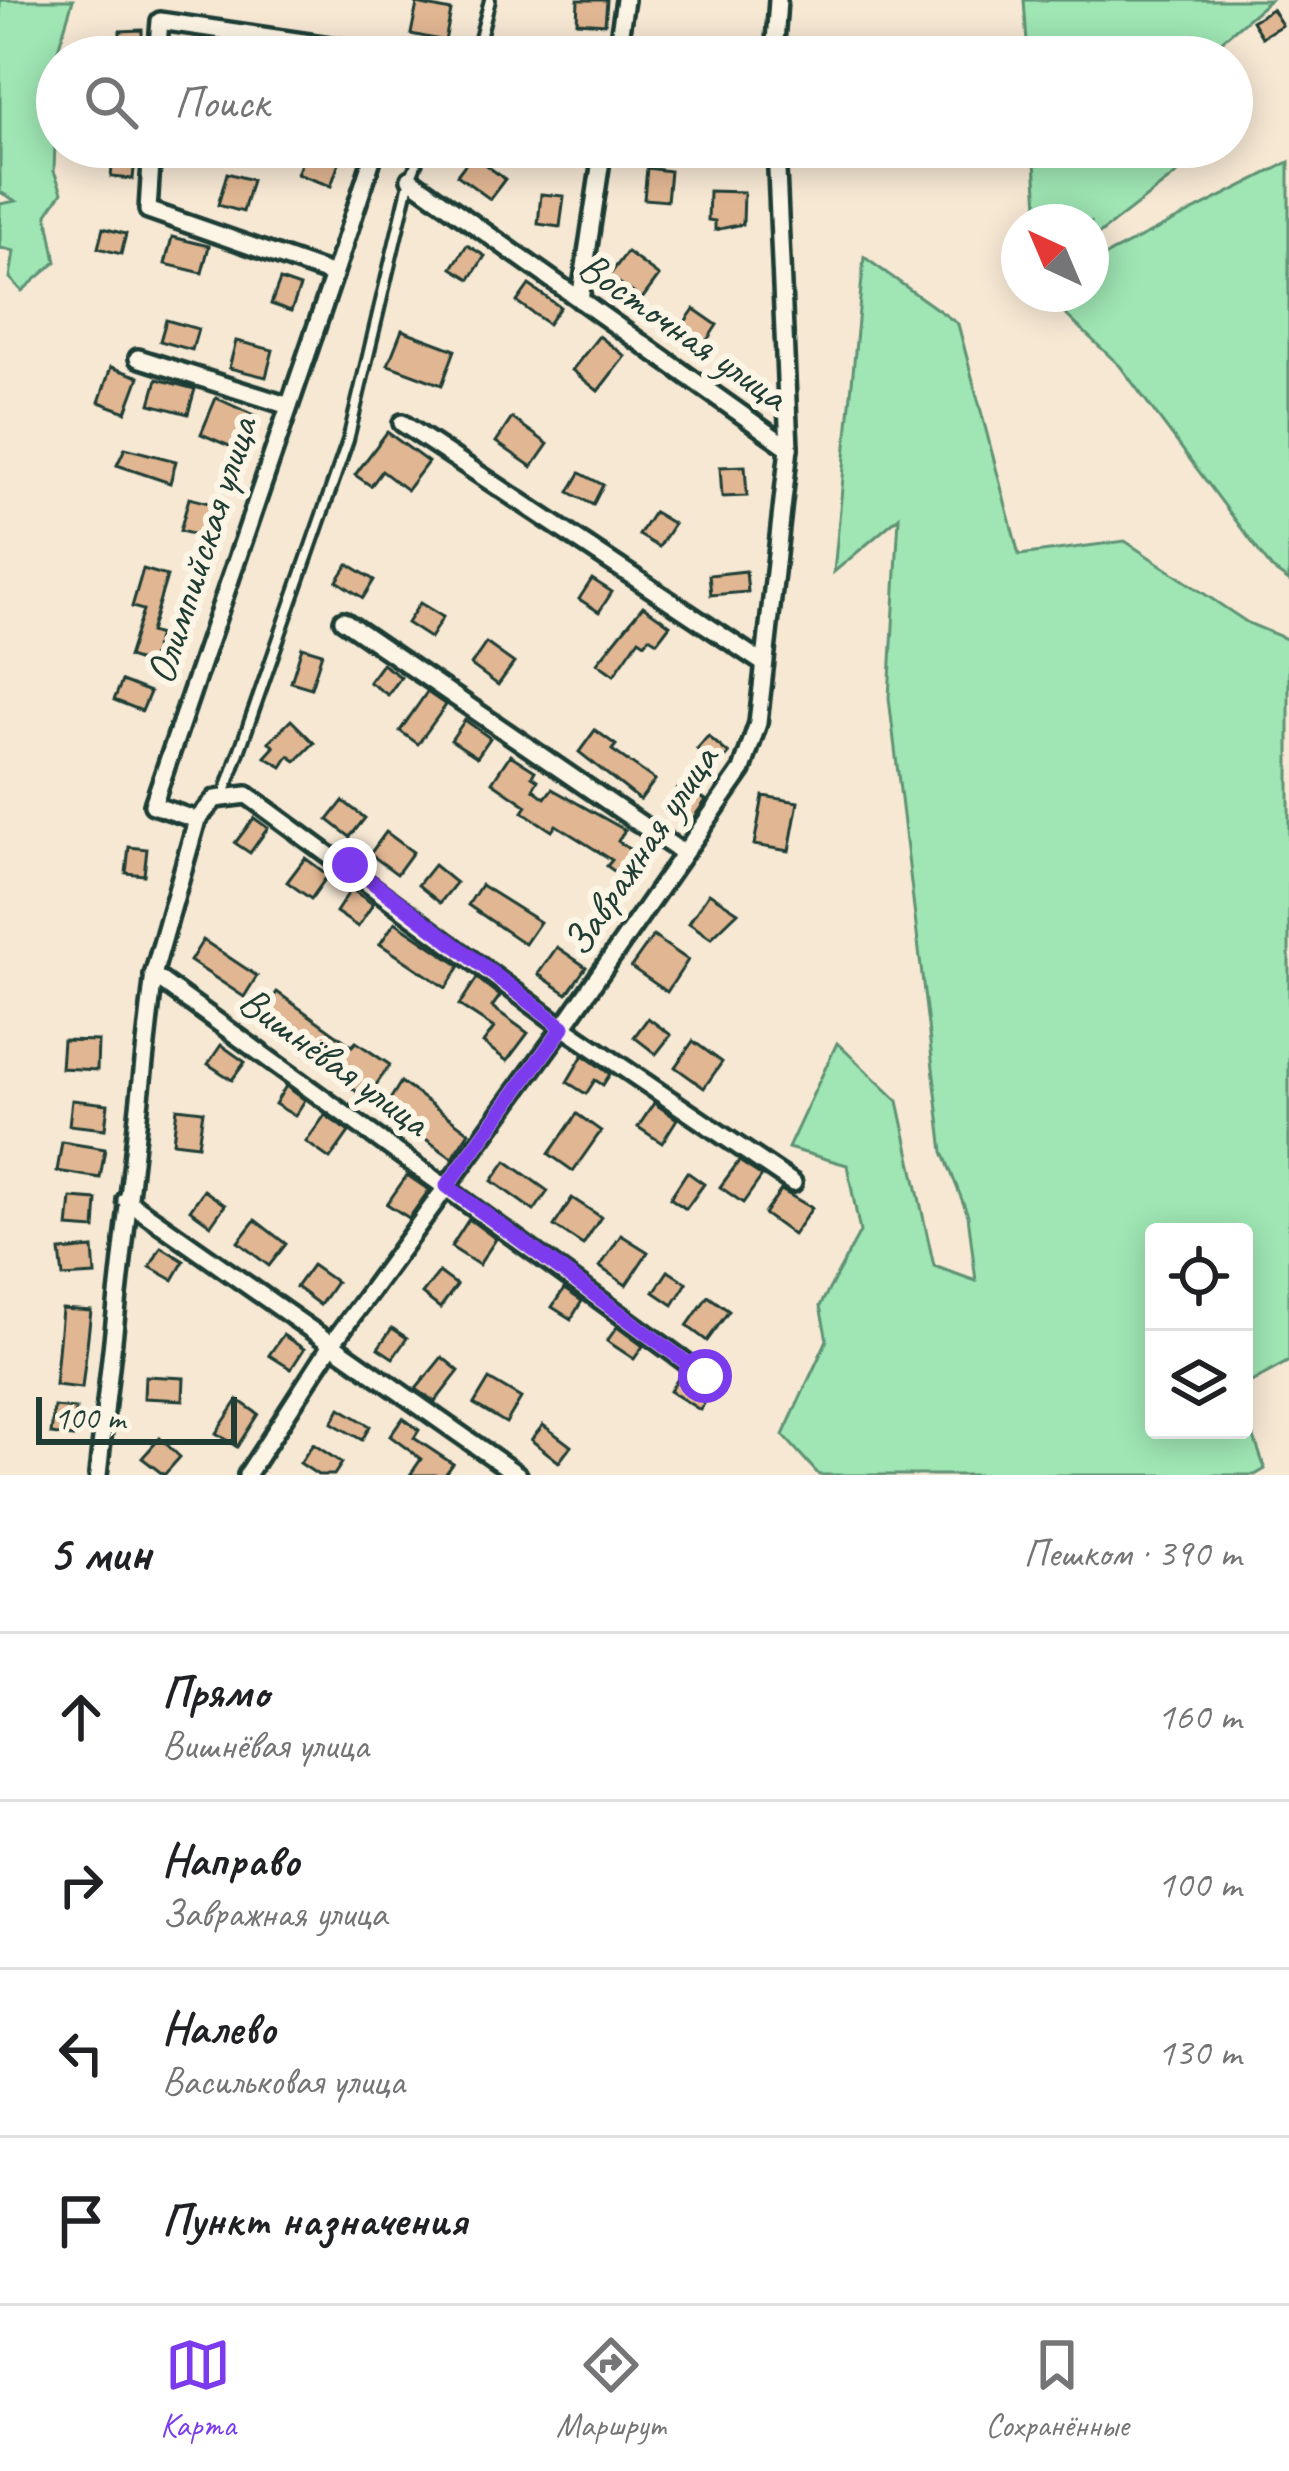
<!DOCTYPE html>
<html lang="ru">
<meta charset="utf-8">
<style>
:root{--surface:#fff;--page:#f6f6f6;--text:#202124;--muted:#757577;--line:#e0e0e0;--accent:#7c3aed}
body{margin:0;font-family:Caveat,sans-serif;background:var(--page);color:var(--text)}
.controls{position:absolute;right:36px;bottom:36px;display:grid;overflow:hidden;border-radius:12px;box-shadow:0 6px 30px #0003}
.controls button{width:108px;height:108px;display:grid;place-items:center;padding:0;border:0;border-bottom:3px solid var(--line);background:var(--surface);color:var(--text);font:60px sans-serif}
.compass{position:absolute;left:1001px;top:204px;width:108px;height:108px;border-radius:50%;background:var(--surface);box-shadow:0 6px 30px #0003;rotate:316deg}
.scale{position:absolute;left:36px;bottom:30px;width:201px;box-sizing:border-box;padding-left:12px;border:6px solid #1f3d34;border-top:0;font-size:33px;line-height:42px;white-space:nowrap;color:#1f3d34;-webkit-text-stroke:9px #fcf5e5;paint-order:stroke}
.stop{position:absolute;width:36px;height:36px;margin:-27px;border:9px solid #7c3aed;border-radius:50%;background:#fff}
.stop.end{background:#7c3aed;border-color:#fff;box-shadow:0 3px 12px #0008}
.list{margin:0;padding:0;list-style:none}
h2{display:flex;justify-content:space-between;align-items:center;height:156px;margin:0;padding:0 48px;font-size:51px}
h2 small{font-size:39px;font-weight:400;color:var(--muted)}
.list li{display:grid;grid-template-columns:78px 1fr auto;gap:36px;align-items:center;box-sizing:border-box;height:168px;padding:0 48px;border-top:3px solid var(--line)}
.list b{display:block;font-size:45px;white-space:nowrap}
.list p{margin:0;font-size:39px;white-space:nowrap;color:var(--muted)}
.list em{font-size:39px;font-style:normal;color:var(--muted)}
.icon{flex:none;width:66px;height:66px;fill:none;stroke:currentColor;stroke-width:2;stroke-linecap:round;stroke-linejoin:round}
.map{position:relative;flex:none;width:1289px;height:1475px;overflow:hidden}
.search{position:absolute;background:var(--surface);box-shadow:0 6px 30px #0003;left:36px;right:36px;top:36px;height:132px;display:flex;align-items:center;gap:30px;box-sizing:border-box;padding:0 42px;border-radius:66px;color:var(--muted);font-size:45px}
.sheet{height:828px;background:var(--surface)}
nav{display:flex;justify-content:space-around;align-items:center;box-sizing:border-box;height:168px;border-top:3px solid var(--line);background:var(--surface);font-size:33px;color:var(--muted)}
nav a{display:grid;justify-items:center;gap:6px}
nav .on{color:var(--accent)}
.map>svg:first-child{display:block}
</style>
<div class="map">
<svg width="1289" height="1475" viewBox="0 0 1289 1475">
<rect width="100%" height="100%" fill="#f7e8d4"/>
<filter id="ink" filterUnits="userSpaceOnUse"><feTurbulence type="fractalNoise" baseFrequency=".00833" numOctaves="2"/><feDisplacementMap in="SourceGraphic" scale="24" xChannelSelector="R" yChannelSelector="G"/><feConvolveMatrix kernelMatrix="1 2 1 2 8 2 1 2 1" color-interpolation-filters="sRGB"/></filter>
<g filter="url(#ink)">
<g fill="#9fe6b4" stroke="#5f9274" stroke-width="3">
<polygon points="0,0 73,0 49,79 56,116 54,171 62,192 47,214 56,262 22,291 10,278 14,251 0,248 0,204 16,201 0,192"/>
<polygon points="1024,0 1270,0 1213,48 1210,57 1028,57"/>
<polygon points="1034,147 1186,147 1179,172 1094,238 1091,254 1091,222 1039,222"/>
<polygon points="1289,162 1289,581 1272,569 1120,366 1044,294 1091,294 1091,263"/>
<polygon points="864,257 958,324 1019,555 1125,541 1248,623 1289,640 1289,1361 1244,1386 1244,1232 1154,1232 1154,1430 1244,1430 1244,1408 1265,1469 1255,1475 819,1475 783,1435 827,1340 820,1306 860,1232 847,1165 788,1148 837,1043 898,1101 934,1266 976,1281 968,1215 943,1152 889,698 899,517 834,572"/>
</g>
<g fill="#e1b692" stroke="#1f3d34" stroke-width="3">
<polygon points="578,0 607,0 605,24 577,22"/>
<polygon points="417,4 451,11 445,41 411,34"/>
<polygon points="1272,9 1282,25 1262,37 1252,21"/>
<polygon points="142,30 142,52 120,53 120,31"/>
<polygon points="307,148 340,160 331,186 297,174"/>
<polygon points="472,155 505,179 490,199 457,175"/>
<polygon points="113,157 135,159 133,179 111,177"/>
<polygon points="647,168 670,171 667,201 644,199"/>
<polygon points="227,173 252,180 243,212 218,205"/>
<polygon points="709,191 744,192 743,224 715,230 715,221 708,220"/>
<polygon points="541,194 564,196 560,227 538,224"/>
<polygon points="103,228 126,234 121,254 98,248"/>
<polygon points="172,237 209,246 202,273 165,264"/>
<polygon points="467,245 485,256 470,279 452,268"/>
<polygon points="627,252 659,276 642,299 609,276"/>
<polygon points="280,280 300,287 291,311 271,304"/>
<polygon points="529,285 560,307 548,324 517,302"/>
<polygon points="694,309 717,325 704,345 680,329"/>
<polygon points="166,320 198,329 192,350 160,341"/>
<polygon points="402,330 455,350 442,385 388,365"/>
<polygon points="599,336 625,356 598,391 572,370"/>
<polygon points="236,341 273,350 266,377 229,368"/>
<polygon points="111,367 139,377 126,412 99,402"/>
<polygon points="157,379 195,389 188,414 150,404"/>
<polygon points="216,398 256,416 241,451 201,434"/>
<polygon points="512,418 548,444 532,467 496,442"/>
<polygon points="387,432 428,462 407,490 382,471 371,486 355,475"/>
<polygon points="125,448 176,461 170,483 117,465"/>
<polygon points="745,466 747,496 722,497 720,467"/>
<polygon points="580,473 603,485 593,505 569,492"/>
<polygon points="189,498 217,505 208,538 180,531"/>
<polygon points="654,512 674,524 659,547 639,535"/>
<polygon points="348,564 374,580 363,598 337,581"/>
<polygon points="143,569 167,576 150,632 159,635 150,664 128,657 143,610 132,607"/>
<polygon points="746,571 748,592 711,595 709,575"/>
<polygon points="592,579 612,592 599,612 579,599"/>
<polygon points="420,603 443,617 430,638 407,623"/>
<polygon points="643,606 670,625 657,642 649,637 645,643 639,639 614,675 597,663"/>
<polygon points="486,643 514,663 498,685 471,665"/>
<polygon points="302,647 322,653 311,688 291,682"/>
<polygon points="382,664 401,677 388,695 369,682"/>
<polygon points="122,681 150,692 142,711 114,700"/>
<polygon points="427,692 446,705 418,744 400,731"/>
<polygon points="291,720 314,743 296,761 289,756 282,767 265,757 274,747 269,742"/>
<polygon points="465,720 490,738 477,757 451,740"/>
<polygon points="595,730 616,745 612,750 655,780 640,800 579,752"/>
<polygon points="708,736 729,754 717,767 697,749"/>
<polygon points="510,755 535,771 532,776 538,780 533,789 545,798 552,789 625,830 618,841 640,857 625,879 607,866 612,860 556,825 552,831 523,812 527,806 492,782"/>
<polygon points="682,783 706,800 687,827 663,810"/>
<polygon points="763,796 798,802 789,851 754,845"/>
<polygon points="343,801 365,818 350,837 328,820"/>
<polygon points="254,818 268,828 250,853 235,843"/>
<polygon points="386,832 413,852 397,874 370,854"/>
<polygon points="129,847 147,849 144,875 126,873"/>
<polygon points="305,858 328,875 311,899 287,882"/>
<polygon points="434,865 456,883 440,903 418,885"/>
<polygon points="481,885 540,922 525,944 468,905"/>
<polygon points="351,889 373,904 358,927 336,912"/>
<polygon points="709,893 738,912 711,938 689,923"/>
<polygon points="395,922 460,966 446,988 380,944"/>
<polygon points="653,936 688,960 667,992 631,967"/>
<polygon points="203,940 257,976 244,997 190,961"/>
<polygon points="557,947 586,967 567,994 538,974"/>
<polygon points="477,978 500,996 492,1007 528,1033 507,1061 483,1043 494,1028 459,1005"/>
<polygon points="277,992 352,1046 356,1042 390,1065 366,1099 261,1015"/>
<polygon points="648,1018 671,1035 656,1054 634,1037"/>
<polygon points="63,1040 98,1041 97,1070 61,1068"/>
<polygon points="693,1041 722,1062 704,1088 675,1067"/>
<polygon points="221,1045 245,1062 232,1080 208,1064"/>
<polygon points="583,1055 610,1074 603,1085 595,1080 586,1094 567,1082"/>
<polygon points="401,1082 469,1132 452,1158 384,1109"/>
<polygon points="286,1086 305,1100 295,1116 275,1104"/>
<polygon points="72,1100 108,1104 105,1129 69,1125"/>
<polygon points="654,1103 677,1119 662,1143 638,1127"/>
<polygon points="177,1108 203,1111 198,1145 173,1142"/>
<polygon points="577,1114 601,1131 573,1171 549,1154"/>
<polygon points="325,1115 349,1132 330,1159 306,1142"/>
<polygon points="62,1142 105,1149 100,1178 57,1171"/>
<polygon points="506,1161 548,1191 534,1211 492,1181"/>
<polygon points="739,1161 762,1176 743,1203 720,1187"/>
<polygon points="687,1172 704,1184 686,1209 670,1198"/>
<polygon points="407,1175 429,1190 409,1218 387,1204"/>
<polygon points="204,1190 225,1205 211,1225 190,1210"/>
<polygon points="781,1190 812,1208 793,1235 764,1214"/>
<polygon points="71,1198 97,1200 95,1229 68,1227"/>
<polygon points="572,1198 601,1217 583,1245 554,1226"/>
<polygon points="469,1219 496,1239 479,1265 451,1247"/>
<polygon points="255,1220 286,1244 269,1266 238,1242"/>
<polygon points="621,1235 648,1252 626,1285 600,1267"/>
<polygon points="161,1247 184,1261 173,1280 150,1267"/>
<polygon points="93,1248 95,1275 63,1277 60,1251"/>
<polygon points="312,1265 336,1282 320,1305 296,1287"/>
<polygon points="668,1271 687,1283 673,1305 654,1292"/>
<polygon points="439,1272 457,1285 440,1308 422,1294"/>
<polygon points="564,1289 582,1301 571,1319 552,1307"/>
<polygon points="708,1296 729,1311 707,1341 687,1326"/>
<polygon points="62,1309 91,1311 82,1388 55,1385"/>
<polygon points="617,1327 643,1346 634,1359 607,1341"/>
<polygon points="392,1328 407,1338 393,1358 378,1348"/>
<polygon points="283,1335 304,1349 291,1369 269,1355"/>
<polygon points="442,1357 459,1371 435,1402 416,1389"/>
<polygon points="681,1374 699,1386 715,1387 700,1410 670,1391"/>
<polygon points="145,1376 184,1378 183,1400 144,1398"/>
<polygon points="489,1379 521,1398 506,1423 474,1404"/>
<polygon points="238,1400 258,1414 237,1447 216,1433"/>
<polygon points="54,1407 76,1409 73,1437 51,1434"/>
<polygon points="340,1408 370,1426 362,1440 332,1423"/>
<polygon points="403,1418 419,1430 414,1438 453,1464 445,1475 410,1475 421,1459 390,1436"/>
<polygon points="543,1425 571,1446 559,1462 531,1440"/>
<polygon points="160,1438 180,1457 164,1475 142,1458"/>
<polygon points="313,1444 342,1463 334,1475 318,1475 300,1463"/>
</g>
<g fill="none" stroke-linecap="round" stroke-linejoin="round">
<g stroke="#1f3d34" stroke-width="16">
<g id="service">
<polyline points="475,57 490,0"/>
<polyline points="223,798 348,440 410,179 423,147"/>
</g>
</g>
<g stroke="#1f3d34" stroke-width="24">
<g id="minor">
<polyline points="157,57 160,21 406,57"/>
<polyline points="616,57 625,0"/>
<polyline points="774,57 778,0"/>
<polyline points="152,147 148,210 334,275 153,805 197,820"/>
<polyline points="410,179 789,448"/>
<polyline points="334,275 376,147"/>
<polyline points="580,300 603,147"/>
<polyline points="138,358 286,405"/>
<polyline points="402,423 763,663"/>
<polyline points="343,620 683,853"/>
<polyline points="153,975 705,1376"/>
<polyline points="126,1200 518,1475"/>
<polyline points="98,1475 154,972 197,820 215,799 247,795 563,1027 793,1183"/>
<polyline points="247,1475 331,1345 563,1027 742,770 758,723 789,448 776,147"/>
</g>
</g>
<use href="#service" stroke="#fcf5e5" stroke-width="8"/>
<use href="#minor" stroke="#fcf5e5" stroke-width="15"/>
</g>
</g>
<g fill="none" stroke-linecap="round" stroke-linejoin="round" filter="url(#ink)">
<polyline stroke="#7c3aed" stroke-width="15" points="350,865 563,1027 447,1186 705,1376"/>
</g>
<g text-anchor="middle" stroke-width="12" stroke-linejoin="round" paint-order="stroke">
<g font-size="42" fill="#1f3d34" stroke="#fcf5e5">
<text transform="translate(684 330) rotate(35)" y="15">Восточная улица</text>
<text transform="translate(200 550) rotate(-72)" y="15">Олимпийская улица</text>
<text transform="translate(639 850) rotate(-56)" y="15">Завражная улица</text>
<text transform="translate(335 1060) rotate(36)" y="15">Вишнёвая улица</text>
</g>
</g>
</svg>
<div class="controls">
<button><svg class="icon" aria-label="locate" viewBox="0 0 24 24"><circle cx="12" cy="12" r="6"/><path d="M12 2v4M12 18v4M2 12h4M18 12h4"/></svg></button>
<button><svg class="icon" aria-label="layers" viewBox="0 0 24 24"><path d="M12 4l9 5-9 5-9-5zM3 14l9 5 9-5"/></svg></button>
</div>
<svg class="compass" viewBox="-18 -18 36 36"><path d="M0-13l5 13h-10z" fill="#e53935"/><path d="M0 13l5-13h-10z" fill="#757577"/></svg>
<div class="scale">100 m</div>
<div class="stop" style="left:705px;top:1376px"></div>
<div class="stop end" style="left:350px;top:865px"></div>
<div class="search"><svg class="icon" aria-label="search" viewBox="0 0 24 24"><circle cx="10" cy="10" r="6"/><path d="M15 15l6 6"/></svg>Поиск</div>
</div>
<section class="sheet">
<h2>5 мин<small>Пешком · 390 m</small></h2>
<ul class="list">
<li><svg class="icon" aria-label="ahead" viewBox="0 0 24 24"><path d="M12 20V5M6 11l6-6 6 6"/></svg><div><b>Прямо</b><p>Вишнёвая улица</p></div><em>160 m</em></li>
<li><svg class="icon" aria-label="right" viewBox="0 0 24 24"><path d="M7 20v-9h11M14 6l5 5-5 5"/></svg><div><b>Направо</b><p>Завражная улица</p></div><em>100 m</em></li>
<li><svg class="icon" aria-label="left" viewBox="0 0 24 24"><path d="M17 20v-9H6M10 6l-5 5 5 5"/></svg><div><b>Налево</b><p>Васильковая улица</p></div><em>130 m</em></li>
<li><svg class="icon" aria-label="arrive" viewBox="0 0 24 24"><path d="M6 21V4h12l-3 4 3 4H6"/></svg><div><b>Пункт назначения</b></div></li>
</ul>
</section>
<nav>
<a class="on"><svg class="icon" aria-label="map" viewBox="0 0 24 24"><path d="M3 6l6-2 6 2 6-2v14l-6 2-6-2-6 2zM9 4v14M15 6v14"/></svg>Карта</a>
<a><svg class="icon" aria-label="directions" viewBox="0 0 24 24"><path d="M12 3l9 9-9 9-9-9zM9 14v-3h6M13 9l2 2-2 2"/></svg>Маршрут</a>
<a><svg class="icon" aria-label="saved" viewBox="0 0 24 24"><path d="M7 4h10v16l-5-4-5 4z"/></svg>Сохранённые</a>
</nav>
